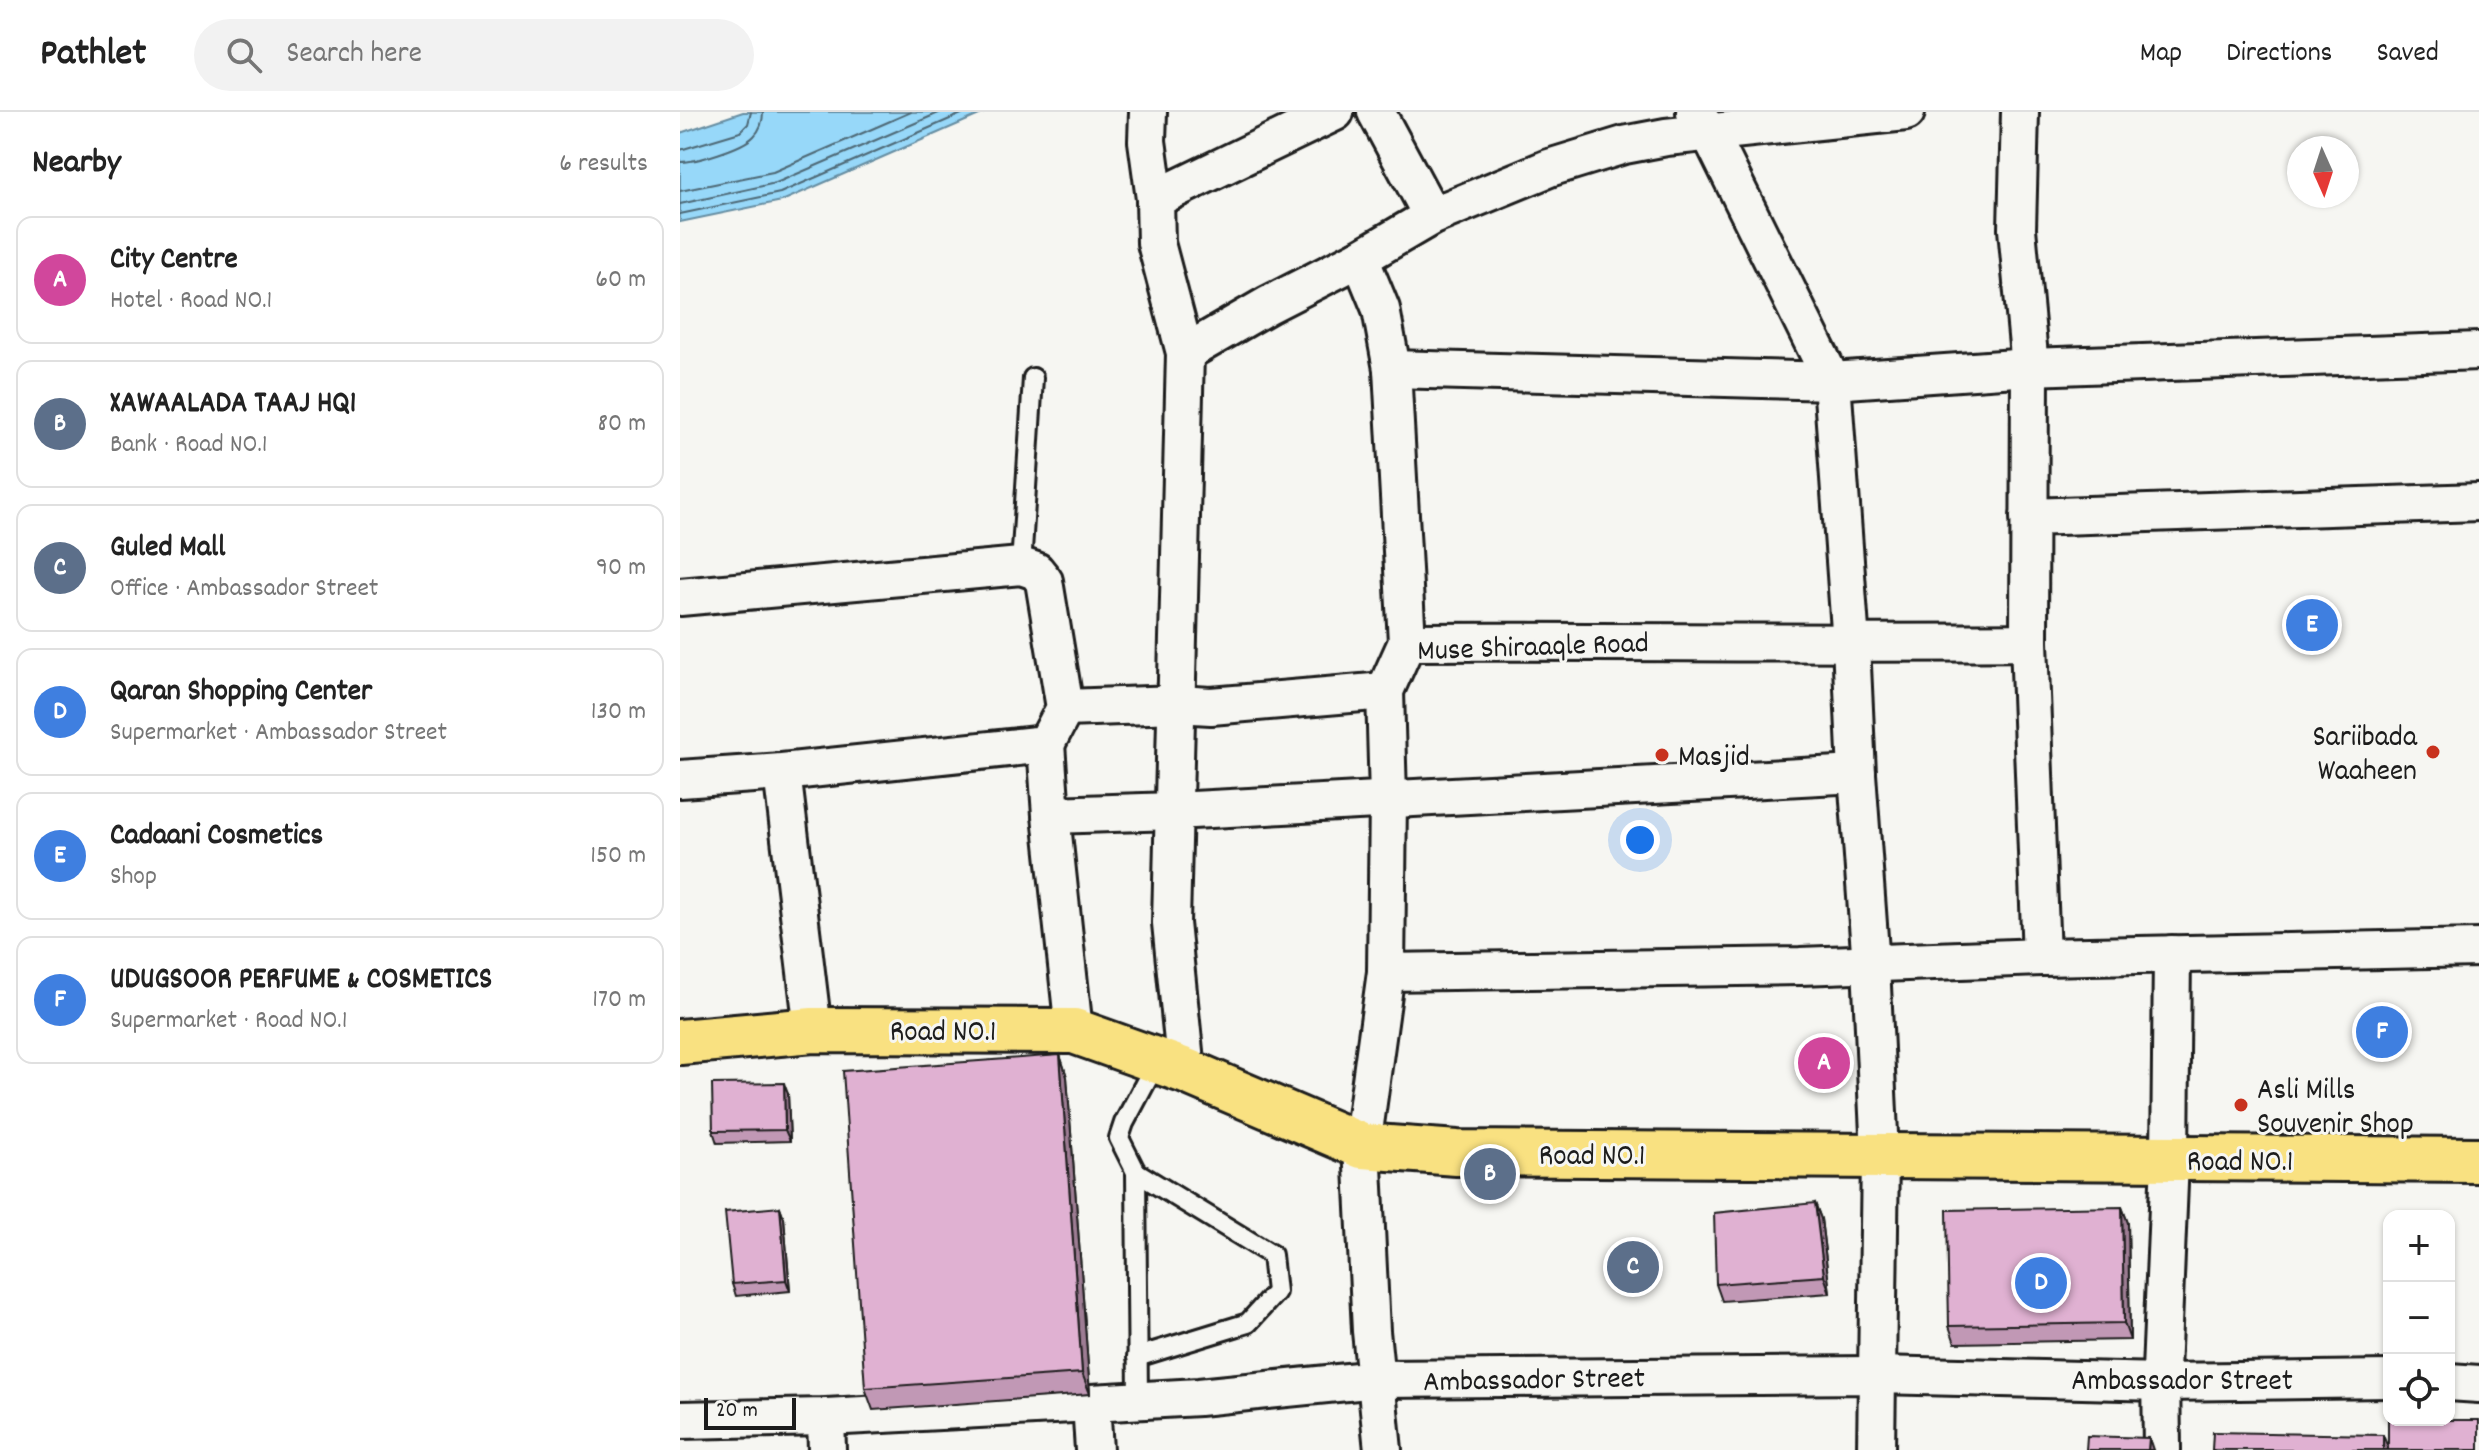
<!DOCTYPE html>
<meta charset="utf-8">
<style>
:root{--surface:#fff;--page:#f2f2f2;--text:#222;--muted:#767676;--line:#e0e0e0;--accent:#c8321e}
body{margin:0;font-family:Dekko,sans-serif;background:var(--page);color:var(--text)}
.controls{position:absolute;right:24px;bottom:24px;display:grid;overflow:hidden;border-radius:16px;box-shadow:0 2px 6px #0004}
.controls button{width:72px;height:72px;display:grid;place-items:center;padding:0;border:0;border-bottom:2px solid var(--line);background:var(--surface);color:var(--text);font:40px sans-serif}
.compass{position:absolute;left:1607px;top:24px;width:72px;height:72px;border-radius:50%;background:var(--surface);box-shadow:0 2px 6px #0004;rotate:177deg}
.scale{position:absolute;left:24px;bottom:20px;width:92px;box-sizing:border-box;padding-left:8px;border:4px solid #1c1c1c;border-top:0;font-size:22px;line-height:28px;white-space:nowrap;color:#1c1c1c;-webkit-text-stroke:6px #f6f6f2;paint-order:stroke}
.you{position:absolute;left:960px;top:728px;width:28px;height:28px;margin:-20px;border:6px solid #fff;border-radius:50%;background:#1a73e8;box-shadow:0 0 0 12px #1a73e833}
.badge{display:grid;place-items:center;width:52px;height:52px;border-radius:50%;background:var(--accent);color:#fff;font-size:26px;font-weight:700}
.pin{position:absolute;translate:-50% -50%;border:4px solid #fff;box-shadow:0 2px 8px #0006}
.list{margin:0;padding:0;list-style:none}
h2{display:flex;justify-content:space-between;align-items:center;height:104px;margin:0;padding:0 32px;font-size:34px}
h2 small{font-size:26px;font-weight:400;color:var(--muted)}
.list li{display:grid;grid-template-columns:52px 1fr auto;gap:24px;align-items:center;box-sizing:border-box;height:128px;margin:0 16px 16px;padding:0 16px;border:2px solid var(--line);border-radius:16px}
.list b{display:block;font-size:30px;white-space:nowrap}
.list p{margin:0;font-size:26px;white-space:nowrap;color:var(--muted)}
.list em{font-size:26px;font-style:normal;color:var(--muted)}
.icon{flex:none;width:44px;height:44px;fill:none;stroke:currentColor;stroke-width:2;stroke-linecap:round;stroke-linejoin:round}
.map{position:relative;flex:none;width:1799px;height:1338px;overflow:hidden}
header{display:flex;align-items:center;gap:48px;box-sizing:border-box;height:112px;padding:0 40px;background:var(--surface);border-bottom:2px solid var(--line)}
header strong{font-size:38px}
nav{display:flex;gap:44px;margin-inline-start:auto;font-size:28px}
.search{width:560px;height:72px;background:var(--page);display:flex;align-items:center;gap:20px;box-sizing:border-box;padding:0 28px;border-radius:44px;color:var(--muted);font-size:30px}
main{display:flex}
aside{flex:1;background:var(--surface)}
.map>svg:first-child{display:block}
</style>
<header>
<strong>Pathlet</strong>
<div class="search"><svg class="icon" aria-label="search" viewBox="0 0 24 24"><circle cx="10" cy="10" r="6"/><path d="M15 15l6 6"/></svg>Search here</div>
<nav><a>Map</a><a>Directions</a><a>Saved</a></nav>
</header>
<main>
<aside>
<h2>Nearby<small>6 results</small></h2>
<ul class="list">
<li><span class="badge" style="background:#d1479c">A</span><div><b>City Centre</b><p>Hotel · Road NO.1</p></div><em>60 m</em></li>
<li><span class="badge" style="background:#5c6f8a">B</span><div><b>XAWAALADA TAAJ HQ1</b><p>Bank · Road NO.1</p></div><em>80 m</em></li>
<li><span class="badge" style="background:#5c6f8a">C</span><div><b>Guled Mall</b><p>Office · Ambassador Street</p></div><em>90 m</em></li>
<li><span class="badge" style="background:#3f7fe0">D</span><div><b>Qaran Shopping Center</b><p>Supermarket · Ambassador Street</p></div><em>130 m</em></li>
<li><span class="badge" style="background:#3f7fe0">E</span><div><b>Cadaani Cosmetics</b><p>Shop</p></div><em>150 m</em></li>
<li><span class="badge" style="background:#3f7fe0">F</span><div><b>UDUGSOOR PERFUME &amp; COSMETICS</b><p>Supermarket · Road NO.1</p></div><em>170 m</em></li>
</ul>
</aside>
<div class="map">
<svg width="1799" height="1338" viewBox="0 0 1799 1338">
<rect width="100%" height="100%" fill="#f6f6f2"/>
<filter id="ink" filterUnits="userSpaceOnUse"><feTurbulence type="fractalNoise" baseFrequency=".0125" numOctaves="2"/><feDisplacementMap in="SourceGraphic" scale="16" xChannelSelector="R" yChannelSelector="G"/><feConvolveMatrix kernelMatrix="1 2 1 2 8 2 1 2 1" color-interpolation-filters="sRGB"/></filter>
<g filter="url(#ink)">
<polygon fill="#97d8f9" stroke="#668da1" stroke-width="2" points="63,0 306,0 102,89 0,110 0,21"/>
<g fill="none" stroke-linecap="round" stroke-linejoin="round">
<g stroke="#4d6774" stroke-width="2">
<polyline points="0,38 60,20 68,12 71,0"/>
<path d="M0,50C16,50 63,36 74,24C81,17 83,9 83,0"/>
<polyline points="0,79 93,60 231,0"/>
<polyline points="0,92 96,71 261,0"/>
<polyline points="0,102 100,81 286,0"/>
</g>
<g stroke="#1c1c1c" stroke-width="24">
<g id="lane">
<polyline points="341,454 353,266"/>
<polyline points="456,1060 592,1143 596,1180 568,1211 457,1245"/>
<polyline points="458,1287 456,1060 439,1026 444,1011 477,949"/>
</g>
</g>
<g stroke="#1c1c1c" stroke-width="42">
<g id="street">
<polyline points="468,0 467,29 475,87 476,131 505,241 491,811 506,959"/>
<polyline points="696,0 752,104"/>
<polyline points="1015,0 1030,22 1152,269 1171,532 1177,662 1191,853 1200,1043 1196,1338"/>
<polyline points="1340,0 1337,117 1350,255 1349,530 1361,845"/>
<polyline points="475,87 655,0"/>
<polyline points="680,146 701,197 712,257 727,530 705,579 708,686 706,860 682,1034 691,1219 703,1338"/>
<polyline points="505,241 588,193 680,146 752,104 869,56 944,33 986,25 1226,0"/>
<polyline points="712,257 1152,269 1350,255 1799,239"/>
<polyline points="1349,405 1799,390"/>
<polyline points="0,485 341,454 356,459 364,469 385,596 366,632 102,660 0,667"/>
<path d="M727,530C934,529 1142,532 1349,530"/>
<polyline points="385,596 497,592 531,594 705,579"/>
<polyline points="366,632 371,703 394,919"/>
<polyline points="102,660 133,918"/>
<polyline points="371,703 494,699 1177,662"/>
<polyline points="706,860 1120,854 1361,845 1799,836"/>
<polyline points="1769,1270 1799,1272"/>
<polyline points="411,1291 414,1338"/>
<polyline points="146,1305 147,1338"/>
<polyline points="0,1308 146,1305 411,1291 519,1285 697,1267 1197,1263 1481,1270 1709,1267"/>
<polyline points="1482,1338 1481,1259 1490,1048 1492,842"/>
</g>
</g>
<g stroke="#1c1c1c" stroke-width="50">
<polyline id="highway" points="0,930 133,918 394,919 506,959 682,1034 777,1041 1799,1048"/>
</g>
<use href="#lane" stroke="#f6f6f2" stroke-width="18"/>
<use href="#street" stroke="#f6f6f2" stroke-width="36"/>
<use href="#highway" stroke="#f9e181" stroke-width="44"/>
</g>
<g fill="#c198b5" stroke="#1c1c1c" stroke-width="2">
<polygon points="380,943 387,965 410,1282 193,1298 185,1276"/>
<polygon points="108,982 110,1029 37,1031 33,1019"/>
<polygon points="1135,1091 1141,1107 1150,1181 1042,1189 1036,1172"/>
<polygon points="100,1095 104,1106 110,1179 56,1184 52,1172"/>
<polygon points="1442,1095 1448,1111 1450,1228 1275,1231 1269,1214"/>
</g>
<g fill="#9d7c93" stroke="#1c1c1c" stroke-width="2">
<polygon points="380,943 387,965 410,1282 402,1261"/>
<polygon points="104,971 108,982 110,1029 105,1018"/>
<polygon points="1135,1091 1141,1107 1150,1181 1144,1164"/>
<polygon points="100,1095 104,1106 110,1179 106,1168"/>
<polygon points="1442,1095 1448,1111 1450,1228 1444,1211"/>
<polygon points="1703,1323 1709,1338 1703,1338"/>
<polygon points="1469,1326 1473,1338 1468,1338"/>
</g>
<g fill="#e0b1d2" stroke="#1c1c1c" stroke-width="2">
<polygon points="380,943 402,1261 185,1276 163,959"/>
<polygon points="104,971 105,1018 33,1019 32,972"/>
<polygon points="1135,1091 1144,1164 1036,1172 1034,1101"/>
<polygon points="100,1095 106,1168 52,1172 45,1100"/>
<polygon points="1442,1095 1444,1211 1269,1214 1267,1098"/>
<polygon points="1708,1306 1709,1308 1799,1308 1799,1338 1708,1338"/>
<polygon points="1533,1320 1703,1323 1703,1338 1532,1338"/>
<polygon points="1407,1324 1469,1326 1468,1338 1406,1338"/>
</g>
</g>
<g fill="#c8321e" stroke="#f6f6f2" stroke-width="3">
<circle cx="1753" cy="640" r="8"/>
<circle cx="982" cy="643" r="8"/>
<circle cx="1561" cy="993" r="8"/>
</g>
<g text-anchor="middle" stroke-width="6" stroke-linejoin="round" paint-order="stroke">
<g font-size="30" fill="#1c1c1c" stroke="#f6f6f2">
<text transform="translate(853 533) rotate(-2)" y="10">Muse Shiraaqle Road</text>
<text x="263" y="928">Road NO.1</text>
<text x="912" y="1052">Road NO.1</text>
<text x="1560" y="1058">Road NO.1</text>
<text transform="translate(854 1266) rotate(-1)" y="10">Ambassador Street</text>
<text x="1502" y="1277">Ambassador Street</text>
</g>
<g font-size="30" fill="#1c1c1c" stroke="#f6f6f2" text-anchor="start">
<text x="1737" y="633" text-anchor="end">Sariibada<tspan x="1737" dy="34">Waaheen</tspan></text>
<text x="998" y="653">Masjid</text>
<text x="1577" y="986">Asli Mills<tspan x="1577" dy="34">Souvenir Shop</tspan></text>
</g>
</g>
</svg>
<div class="controls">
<button>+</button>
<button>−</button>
<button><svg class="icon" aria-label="locate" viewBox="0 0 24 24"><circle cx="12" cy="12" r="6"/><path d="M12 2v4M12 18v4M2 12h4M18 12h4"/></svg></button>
</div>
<svg class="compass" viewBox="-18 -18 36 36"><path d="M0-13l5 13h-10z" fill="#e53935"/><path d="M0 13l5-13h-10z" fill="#767676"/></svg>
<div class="scale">20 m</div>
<div class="you"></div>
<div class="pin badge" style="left:1144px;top:951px;background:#d1479c">A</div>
<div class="pin badge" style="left:810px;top:1062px;background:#5c6f8a">B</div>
<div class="pin badge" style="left:953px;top:1155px;background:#5c6f8a">C</div>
<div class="pin badge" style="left:1361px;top:1171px;background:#3f7fe0">D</div>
<div class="pin badge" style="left:1632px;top:513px;background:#3f7fe0">E</div>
<div class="pin badge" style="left:1702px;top:920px;background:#3f7fe0">F</div>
</div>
</main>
